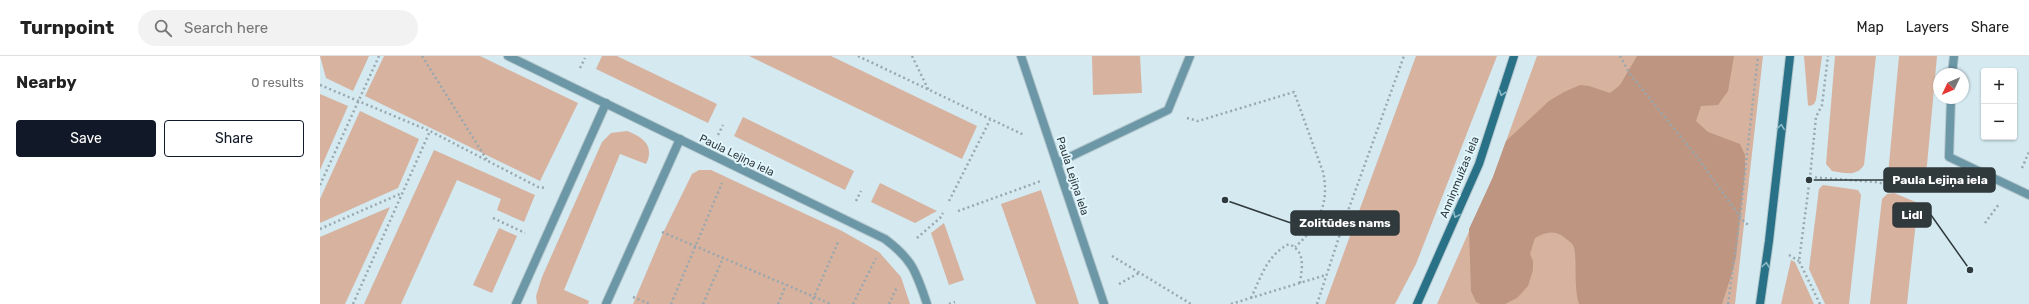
<!DOCTYPE html>
<meta charset="utf-8">
<style>
:root{--surface:#fff;--page:#f2f2f2;--text:#222;--muted:#767676;--line:#e0e0e0;--accent:#111827}
body{margin:0;font-family:Rubik,sans-serif;background:var(--page);color:var(--text)}
.controls{position:absolute;right:12px;top:12px;display:grid;overflow:hidden;border-radius:4px;box-shadow:0 1px 3px #0004}
.controls button{width:36px;height:36px;display:grid;place-items:center;padding:0;border:0;border-bottom:1px solid var(--line);background:var(--surface);color:var(--text);font:20px sans-serif}
.compass{position:absolute;left:1613px;top:12px;width:36px;height:36px;border-radius:50%;background:var(--surface);box-shadow:0 1px 3px #0004;rotate:226deg}
.list{margin:0;padding:0;list-style:none}
h2{display:flex;justify-content:space-between;align-items:center;height:52px;margin:0;padding:0 16px;font-size:17px}
h2 small{font-size:13px;font-weight:400;color:var(--muted)}
.actions{display:flex;gap:8px;padding:12px 16px}
.actions a{flex:1;padding:9px 0;border:1px solid var(--accent);border-radius:4px;text-align:center;font-size:14px;color:var(--accent)}
.actions .main{background:var(--accent);color:#fff}
.icon{flex:none;width:22px;height:22px;fill:none;stroke:currentColor;stroke-width:2;stroke-linecap:round;stroke-linejoin:round}
.map{position:relative;flex:none;width:1709px;height:248px;overflow:hidden}
header{display:flex;align-items:center;gap:24px;box-sizing:border-box;height:56px;padding:0 20px;background:var(--surface);border-bottom:1px solid var(--line)}
header strong{font-size:19px}
nav{display:flex;gap:22px;margin-inline-start:auto;font-size:14px}
.search{width:280px;height:36px;background:var(--page);display:flex;align-items:center;gap:10px;box-sizing:border-box;padding:0 14px;border-radius:22px;color:var(--muted);font-size:15px}
main{display:flex}
aside{flex:1;background:var(--surface)}
.map>svg:first-child{display:block}
</style>
<header>
<strong>Turnpoint</strong>
<div class="search"><svg class="icon" aria-label="search" viewBox="0 0 24 24"><circle cx="10" cy="10" r="6"/><path d="M15 15l6 6"/></svg>Search here</div>
<nav><a>Map</a><a>Layers</a><a>Share</a></nav>
</header>
<main>
<aside>
<h2>Nearby<small>0 results</small></h2>
<ul class="list">
</ul>
<div class="actions"><a class="main">Save</a><a>Share</a></div>
</aside>
<div class="map">
<svg width="1709" height="248" viewBox="0 0 1709 248">
<rect width="100%" height="100%" fill="#d4e9f0"/>
<g fill="#d7b29f">
<polygon points="0,0 49,0 33,35 6,22"/>
<polygon points="64,0 160,0 258,47 220,125 45,40"/>
<polygon points="282,0 297,0 397,48 388,67 276,13"/>
<polygon points="429,0 511,0 657,70 642,103"/>
<polygon points="772,0 820,0 822,37 773,39"/>
<polygon points="1096,0 1177,0 1096,208 1075,248 1005,248"/>
<polygon points="1217,0 1443,0 1415,248 1117,248 1173,121"/>
<polygon points="1484,0 1502,0 1496,44 1494,48 1490,50 1488,49"/>
<path d="M1515,0H1556L1544,109C1536,121 1525,117 1512,115L1506,108Z"/>
<polygon points="1579,0 1617,0 1607,109 1600,129 1568,119"/>
<polygon points="0,38 28,50 0,114"/>
<polygon points="40,55 99,83 78,132 0,167 0,143"/>
<polygon points="423,61 534,115 525,134 414,80"/>
<path d="M307,75C323,81 335,90 326,108L300,98L244,234L269,245L268,248H217L216,240L222,221L282,86L291,77Z"/>
<polygon points="114,94 215,139 204,166 177,154 181,143 137,124 81,248 44,248"/>
<polygon points="379,114 391,114 522,175 559,196 581,221 590,248 313,248 343,177 372,118"/>
<polygon points="560,127 617,155 595,167 551,146"/>
<polygon points="1503,129 1538,134 1541,139 1529,248 1505,248 1489,213 1499,133"/>
<polygon points="721,134 759,248 716,248 681,148"/>
<polygon points="1574,137 1598,147 1587,248 1550,248 1562,143 1567,138"/>
<polygon points="70,151 25,248 0,248 0,181"/>
<polygon points="624,167 644,224 629,229 611,177"/>
<polygon points="179,172 197,180 172,237 153,229"/>
<polygon points="1471,204 1475,206 1494,248 1461,248"/>
</g>
<path fill="#bd9581" d="M1317,0H1414L1408,35L1398,49L1381,50L1376,65L1388,76L1420,88L1425,99V116L1416,201L1412,217L1402,248H1259C1253,232 1258,198 1253,189C1250,185 1245,182 1241,179C1231,174 1224,177 1215,182L1210,198L1213,205V214L1208,230L1197,242L1185,248H1161L1156,246L1151,235L1149,173L1173,121L1186,85L1229,45L1244,36L1260,29L1269,30L1290,37L1300,29Z"/>
<g fill="none" stroke-linecap="round" stroke-linejoin="round">
<g stroke="#b3c6cc" stroke-width="10">
<g id="lane">
<polyline points="1632,18 1634,0"/>
<polyline points="1631,42 1629,101 1709,139"/>
</g>
</g>
<g stroke="#b3c6cc" stroke-width="10">
<g id="street">
<path d="M188,0L565,183C593,204 596,216 607,248"/>
<polyline points="701,0 784,248"/>
<polyline points="737,107 848,54 870,0"/>
<polyline points="196,248 286,47"/>
<polyline points="286,248 360,83"/>
</g>
</g>
<g stroke="#b3c6cc" stroke-width="10">
<g id="secondary">
<polyline points="1097,248 1159,108 1194,0"/>
<polyline points="1440,248 1449,185 1470,0"/>
</g>
</g>
<g stroke="#98a8ae" stroke-width="2.5" stroke-dasharray="2 3" stroke-linecap="butt">
<polyline points="102,0 167,104"/>
<polyline points="538,0 704,79"/>
<polyline points="592,0 609,35"/>
<polyline points="1300,0 1310,18 1377,101 1424,166 1430,170"/>
<polyline points="260,12 265,2"/>
<polyline points="0,29 110,75"/>
<path d="M867,62L878,65L974,36L1003,116C1010,147 998,171 975,191"/>
<polyline points="398,79 403,69"/>
<polyline points="1702,112 1709,96"/>
<polyline points="1490,121 1556,126 1599,136"/>
<polyline points="0,129 59,0"/>
<polyline points="536,145 541,135"/>
<polyline points="629,145 670,64"/>
<polyline points="638,155 721,125"/>
<polyline points="1001,158 1024,166"/>
<polyline points="173,162 205,177"/>
<polyline points="1665,167 1679,148"/>
<polyline points="0,173 82,137"/>
<polyline points="342,176 511,248"/>
<polyline points="597,182 620,162 623,157"/>
<polyline points="1469,199 1479,205"/>
<polyline points="792,200 871,248"/>
<polyline points="799,228 819,217"/>
<polyline points="313,241 330,248"/>
<path d="M931,242C941,221 947,199 969,188C986,196 982,211 980,227"/>
<polyline points="33,248 110,75 218,131 225,132"/>
<polyline points="351,248 402,127"/>
<polyline points="383,248 403,202"/>
<polyline points="458,248 466,229"/>
<polyline points="491,248 519,184"/>
<polyline points="533,248 556,202"/>
<polyline points="569,248 577,231"/>
<polyline points="629,248 635,246"/>
<polyline points="911,248 1006,219"/>
<polyline points="997,248 1024,166 1084,0"/>
<polyline points="1408,248 1420,161 1438,0"/>
<polyline points="1500,248 1479,205 1490,121 1496,61 1502,49 1508,0"/>
</g>
<use href="#lane" stroke="#6c97a6" stroke-width="8"/>
<use href="#street" stroke="#6c97a6" stroke-width="8"/>
<use href="#secondary" stroke="#287187" stroke-width="8"/>
</g>
<defs><path id="oneway-chevron" d="M-2-3.5L2.5 0L-2 3.5" fill="none" stroke-width="1.6" stroke-linecap="round" stroke-linejoin="round"/></defs>
<g stroke="#8ebac8">
<use href="#oneway-chevron" transform="translate(1182 37) rotate(108)"/>
<use href="#oneway-chevron" transform="translate(1461 71) rotate(-83)"/>
<use href="#oneway-chevron" transform="translate(1136 159) rotate(114)"/>
<use href="#oneway-chevron" transform="translate(1446 209) rotate(-82)"/>
</g>
<g text-anchor="middle" stroke-width="4" stroke-linejoin="round" paint-order="stroke">
<g font-size="11" fill="#30393c" stroke="#e1f6fd">
<text transform="translate(417 99) rotate(26)" y="4">Paula Lejiņa iela</text>
<text transform="translate(753 120) rotate(72)" y="4">Paula Lejiņa iela</text>
<text transform="translate(1139 121) rotate(-68)" y="4">Anniņmuižas iela</text>
</g>
</g>
<path fill="none" stroke="#30393c" stroke-width="1.5" d="M1489 124L1564 124M1650 214L1611 159M905 144L971 167"/>
<g fill="#30393c" stroke="#e1f6fd" stroke-width="1.5">
<circle cx="1489" cy="124" r="4"/>
<circle cx="1650" cy="214" r="4"/>
<circle cx="905" cy="144" r="4"/>
</g>
<g fill="#30393c" stroke="#30393c" stroke-width="1.5">
<rect x="1564" y="112" width="111" height="24" rx="4"/>
<rect x="1573" y="147" width="38" height="24" rx="4"/>
<rect x="971" y="155" width="108" height="24" rx="4"/>
</g>
<g font-size="12" text-anchor="middle" font-weight="bold" fill="#fff">
<text x="1620" y="128">Paula Lejiņa iela</text>
<text x="1592" y="163">Lidl</text>
<text x="1025" y="171">Zolitūdes nams</text>
</g>
</svg>
<div class="controls">
<button>+</button>
<button>−</button>
</div>
<svg class="compass" viewBox="-18 -18 36 36"><path d="M0-13l5 13h-10z" fill="#e53935"/><path d="M0 13l5-13h-10z" fill="#767676"/></svg>
</div>
</main>
